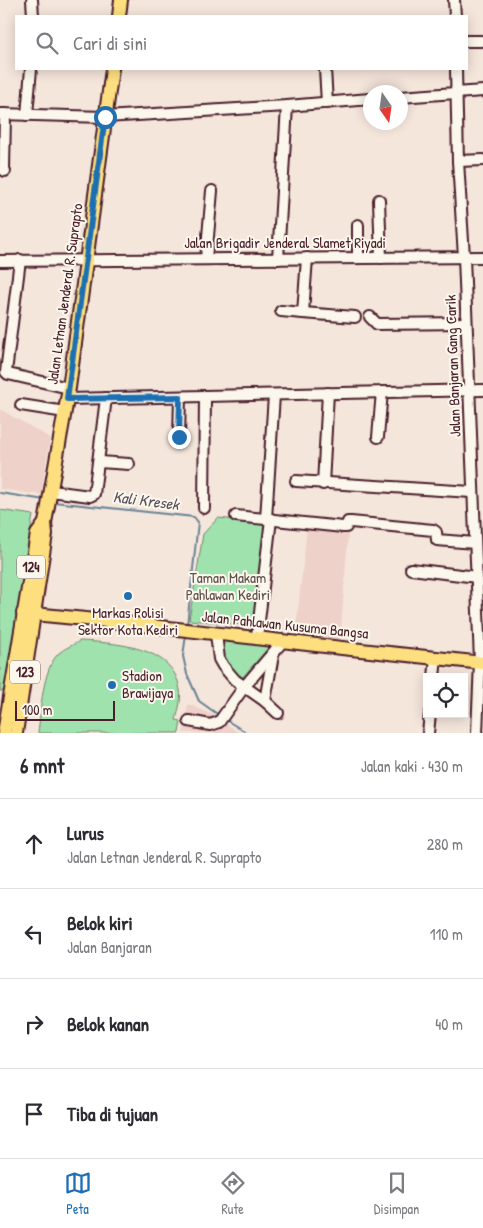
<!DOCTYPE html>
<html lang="id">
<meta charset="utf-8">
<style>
:root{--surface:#fff;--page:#f7f7f7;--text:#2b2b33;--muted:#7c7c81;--line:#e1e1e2;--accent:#1f6fb2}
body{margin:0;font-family:"Patrick Hand",sans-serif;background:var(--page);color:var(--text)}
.controls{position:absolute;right:15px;bottom:15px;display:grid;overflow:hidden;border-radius:0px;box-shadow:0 2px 12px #0003}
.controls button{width:45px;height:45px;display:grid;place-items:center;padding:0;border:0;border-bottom:1px solid var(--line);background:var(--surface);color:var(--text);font:25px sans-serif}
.compass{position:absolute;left:363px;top:85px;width:45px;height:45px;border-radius:50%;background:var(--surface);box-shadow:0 2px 12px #0003;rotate:167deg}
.scale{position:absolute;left:15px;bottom:12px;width:100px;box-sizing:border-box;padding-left:5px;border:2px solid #4a1f2b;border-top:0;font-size:14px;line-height:18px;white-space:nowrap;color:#4a1f2b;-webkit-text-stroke:4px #fbf7ec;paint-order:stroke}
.stop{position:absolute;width:15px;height:15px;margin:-11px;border:4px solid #1f6fb2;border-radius:50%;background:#fff}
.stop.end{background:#1f6fb2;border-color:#fff;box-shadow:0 1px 5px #0008}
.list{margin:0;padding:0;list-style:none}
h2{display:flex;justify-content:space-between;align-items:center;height:65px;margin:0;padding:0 20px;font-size:21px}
h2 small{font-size:16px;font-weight:400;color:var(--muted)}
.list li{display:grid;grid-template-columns:32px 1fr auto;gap:15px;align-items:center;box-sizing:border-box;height:90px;padding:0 20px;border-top:1px solid var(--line)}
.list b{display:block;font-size:19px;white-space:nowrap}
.list p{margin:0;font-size:16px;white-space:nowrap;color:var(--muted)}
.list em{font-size:16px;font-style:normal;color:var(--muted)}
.icon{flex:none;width:28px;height:28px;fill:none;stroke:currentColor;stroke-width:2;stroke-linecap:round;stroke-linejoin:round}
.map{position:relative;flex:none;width:483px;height:733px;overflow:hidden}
.search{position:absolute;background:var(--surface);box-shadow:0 2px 12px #0003;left:15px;right:15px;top:15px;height:55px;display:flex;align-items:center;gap:12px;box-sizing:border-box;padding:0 18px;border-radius:0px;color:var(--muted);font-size:19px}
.sheet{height:425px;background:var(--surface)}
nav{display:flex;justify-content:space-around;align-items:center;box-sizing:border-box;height:70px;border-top:1px solid var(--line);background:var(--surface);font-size:14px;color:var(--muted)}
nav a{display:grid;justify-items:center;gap:2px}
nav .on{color:var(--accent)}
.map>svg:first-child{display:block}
</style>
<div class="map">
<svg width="483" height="733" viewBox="0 0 483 733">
<rect width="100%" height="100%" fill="#f5e6dc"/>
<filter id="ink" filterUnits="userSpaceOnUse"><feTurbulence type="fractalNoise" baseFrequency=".02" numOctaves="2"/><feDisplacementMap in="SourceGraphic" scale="10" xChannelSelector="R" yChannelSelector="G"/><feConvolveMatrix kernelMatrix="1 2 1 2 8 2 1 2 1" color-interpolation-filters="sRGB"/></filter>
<g filter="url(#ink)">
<g fill="#eed1c9">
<polygon points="0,409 50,438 41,495 0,489"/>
<polygon points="307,529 348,535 340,643 295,636"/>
<polygon points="188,704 217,717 239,733 183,733"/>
</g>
<g fill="#9fe2ad" stroke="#74806c">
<polygon points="0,510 33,515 5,691 0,691"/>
<polygon points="218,518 268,523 256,626 189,620 203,534"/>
<polygon points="219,640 270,646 241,679 222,658"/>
<path d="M80,641C114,643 174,645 180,690C182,699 178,711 176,720L181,721L179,733H38C41,711 42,669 59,653C65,648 73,645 80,641Z"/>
</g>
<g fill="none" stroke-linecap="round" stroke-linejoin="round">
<g stroke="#678294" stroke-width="2">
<polyline points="0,493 45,500"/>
<polyline points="54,502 194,517 198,522 187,625"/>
<polyline points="186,635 183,656 187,674 199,701 220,716"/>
<polyline points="226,720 247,733"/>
</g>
<g stroke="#4a1f2b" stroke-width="14">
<g id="minor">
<polyline points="32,0 33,16"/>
<polyline points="454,0 455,16"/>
<polyline points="467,41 481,41"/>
<polyline points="325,69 327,103"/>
<polyline points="456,69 458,161 464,257 480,662 477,733"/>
<polyline points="400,97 483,91"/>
<polyline points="0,114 105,117 287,106 370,99"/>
<polyline points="27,115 31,69"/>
<polyline points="458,161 483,160"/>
<polyline points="5,171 4,170 5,114"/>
<polyline points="379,200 381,258"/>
<polyline points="358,258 358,225"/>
<polyline points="206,259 212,191"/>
<polyline points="278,259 287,106"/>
<polyline points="20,260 6,372 8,374 69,388"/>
<polyline points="0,261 483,257"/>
<polyline points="281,311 303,313 307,258"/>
<polyline points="303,313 355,317"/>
<polyline points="370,317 377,324 466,323"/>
<polyline points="67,399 483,390"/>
<polyline points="21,405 65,412"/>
<polyline points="179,437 180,397"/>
<polyline points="378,437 382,392"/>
<polyline points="99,462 129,464"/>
<polyline points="296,481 472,492"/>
<polyline points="323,484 328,393"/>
<polyline points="51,491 90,496 94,494 106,398"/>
<polyline points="204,508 205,397"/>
<polyline points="236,516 343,527 346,527 348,522 351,522 433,530 436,532 437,540 475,543"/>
<polyline points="266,519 274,395"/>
<polyline points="411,569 477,577"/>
<polyline points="216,634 219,659 223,666 235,680 265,701 278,713"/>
<polyline points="257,638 271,519"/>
<polyline points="434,677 436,658"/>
<polyline points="265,701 273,655"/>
<polyline points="189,721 210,725 219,722 244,687 283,641"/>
<polyline points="428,733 430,714"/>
</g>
</g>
<g stroke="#4a1f2b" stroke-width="16">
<g id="major">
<polyline points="119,16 121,0"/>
<polyline points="23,613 117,622 342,648 483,663"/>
<polyline points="4,733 37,534 45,523"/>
<polyline points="16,733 46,534 45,523 69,388 112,69"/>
</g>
</g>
<use href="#minor" stroke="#fbf7ec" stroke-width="10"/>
<use href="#major" stroke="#fedf80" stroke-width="12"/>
</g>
</g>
<g fill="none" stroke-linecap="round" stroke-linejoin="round" filter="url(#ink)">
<polyline stroke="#1f6fb2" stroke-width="6" points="105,117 67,399 180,397 179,437"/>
</g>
<g fill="#1f6fb2" stroke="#fbf7ec" stroke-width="2">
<circle cx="128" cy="596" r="5"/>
<circle cx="112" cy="685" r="5"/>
</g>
<g text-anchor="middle" stroke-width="4" stroke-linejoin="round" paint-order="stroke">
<g fill="#fbf7ec" stroke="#7f6065" stroke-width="1">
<rect x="17" y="555.5" width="28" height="23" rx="4"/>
<rect x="10" y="660.5" width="30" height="23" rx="4"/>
</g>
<g font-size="14" font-weight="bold" fill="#4a1f2b">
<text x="31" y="572">124</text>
<text x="25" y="677">123</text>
</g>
<g font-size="15" fill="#4a1f2b" stroke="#fbf7ec">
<text x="285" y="248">Jalan Brigadir Jenderal Slamet Riyadi</text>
<text transform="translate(65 294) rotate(-82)" y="5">Jalan Letnan Jenderal R. Suprapto</text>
<text transform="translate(453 366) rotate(-92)" y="5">Jalan Banjaran Gang Carik</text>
<text transform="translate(285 625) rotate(6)" y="5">Jalan Pahlawan Kusuma Bangsa</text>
</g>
<g font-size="15" fill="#5f504c" stroke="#fbf7ec">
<text x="228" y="583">Taman Makam<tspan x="228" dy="17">Pahlawan Kediri</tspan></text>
</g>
<g font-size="15" fill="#4a1f2b" stroke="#fbf7ec">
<text x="128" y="618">Markas Polisi<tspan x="128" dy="17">Sektor Kota Kediri</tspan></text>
<text x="122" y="681" text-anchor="start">Stadion<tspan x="122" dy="17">Brawijaya</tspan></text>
</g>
<g font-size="16" font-style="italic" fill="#585160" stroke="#fbf7ec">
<text transform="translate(146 500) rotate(7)" y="6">Kali Kresek</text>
</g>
</g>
</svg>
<div class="controls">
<button><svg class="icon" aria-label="locate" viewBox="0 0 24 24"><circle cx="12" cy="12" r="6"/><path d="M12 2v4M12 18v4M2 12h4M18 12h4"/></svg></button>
</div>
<svg class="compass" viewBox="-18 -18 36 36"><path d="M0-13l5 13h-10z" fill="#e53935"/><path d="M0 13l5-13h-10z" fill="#7c7c81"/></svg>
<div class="scale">100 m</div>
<div class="stop" style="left:105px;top:117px"></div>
<div class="stop end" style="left:179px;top:437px"></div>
<div class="search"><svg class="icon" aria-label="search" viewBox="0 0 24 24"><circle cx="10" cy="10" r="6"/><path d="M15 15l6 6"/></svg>Cari di sini</div>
</div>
<section class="sheet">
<h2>6 mnt<small>Jalan kaki · 430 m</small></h2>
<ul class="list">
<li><svg class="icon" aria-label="ahead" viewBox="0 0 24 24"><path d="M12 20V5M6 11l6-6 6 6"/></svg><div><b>Lurus</b><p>Jalan Letnan Jenderal R. Suprapto</p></div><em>280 m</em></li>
<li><svg class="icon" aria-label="left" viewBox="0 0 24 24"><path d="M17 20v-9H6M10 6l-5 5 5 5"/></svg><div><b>Belok kiri</b><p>Jalan Banjaran</p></div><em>110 m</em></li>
<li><svg class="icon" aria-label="right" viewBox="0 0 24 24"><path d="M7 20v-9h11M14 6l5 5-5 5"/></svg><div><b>Belok kanan</b></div><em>40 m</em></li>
<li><svg class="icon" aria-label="arrive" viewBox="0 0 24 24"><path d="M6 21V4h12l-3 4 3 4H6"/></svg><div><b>Tiba di tujuan</b></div></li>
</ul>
</section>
<nav>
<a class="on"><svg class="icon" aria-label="map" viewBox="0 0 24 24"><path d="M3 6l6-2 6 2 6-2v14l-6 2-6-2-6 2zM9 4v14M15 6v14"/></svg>Peta</a>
<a><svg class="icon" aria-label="directions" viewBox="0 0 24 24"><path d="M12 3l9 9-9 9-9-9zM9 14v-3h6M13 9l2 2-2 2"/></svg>Rute</a>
<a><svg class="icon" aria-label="saved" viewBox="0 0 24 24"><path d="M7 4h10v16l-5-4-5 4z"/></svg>Disimpan</a>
</nav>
